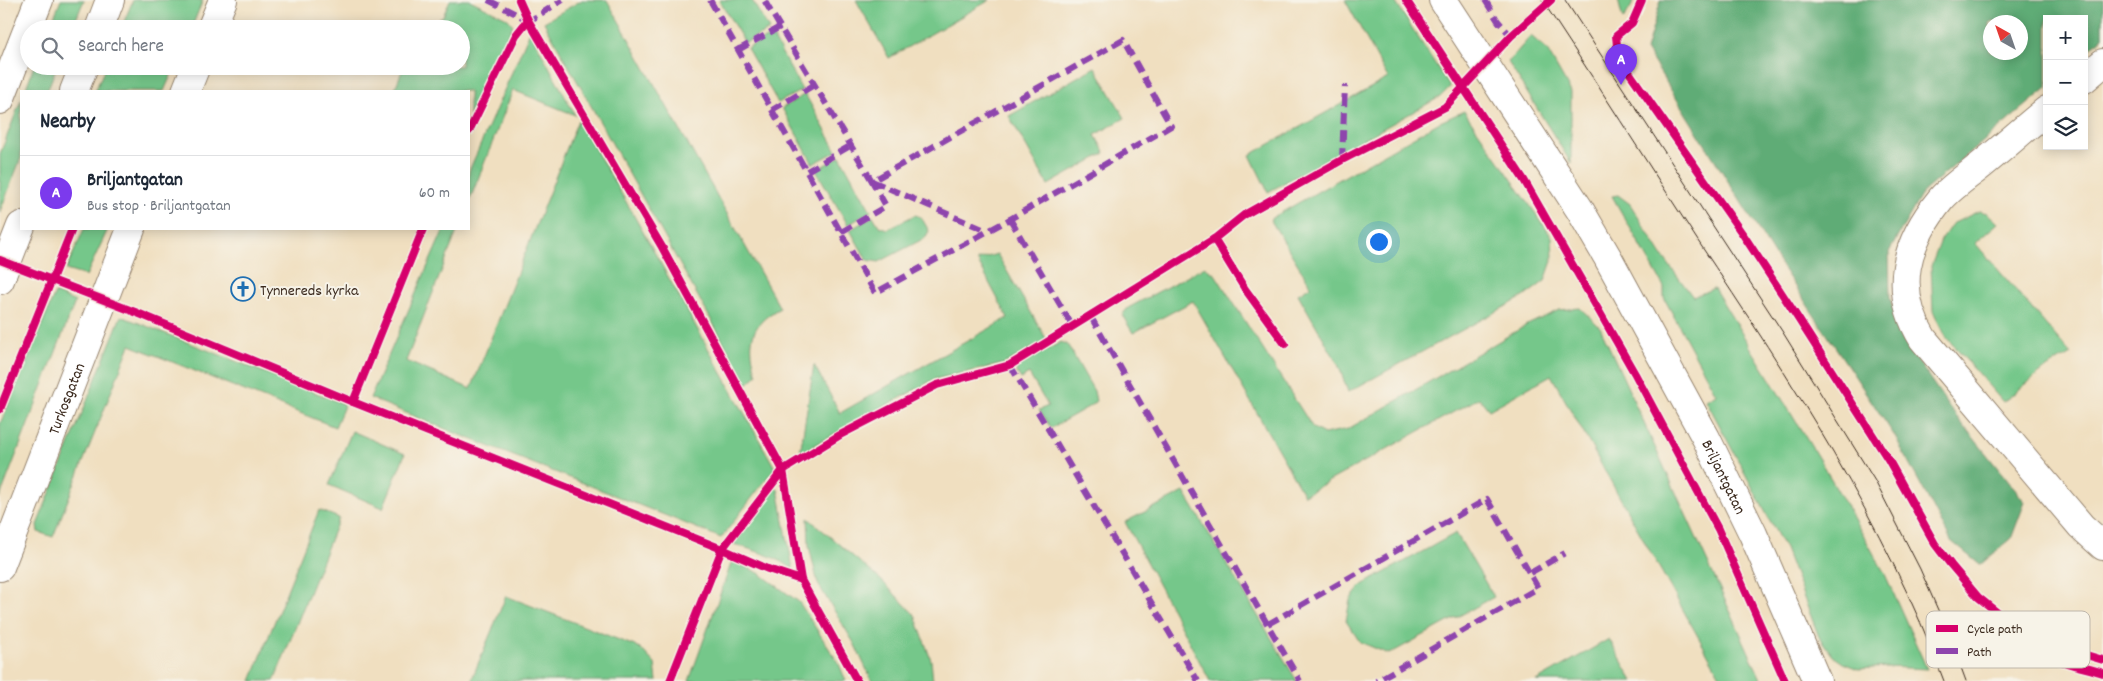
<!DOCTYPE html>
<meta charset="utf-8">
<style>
:root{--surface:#fff;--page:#f2f2f3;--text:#1f2937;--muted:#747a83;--line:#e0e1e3;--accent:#7c3aed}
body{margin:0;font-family:Dekko,sans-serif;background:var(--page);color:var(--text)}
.controls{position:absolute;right:15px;top:15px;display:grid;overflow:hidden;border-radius:0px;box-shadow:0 2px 12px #0003}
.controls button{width:45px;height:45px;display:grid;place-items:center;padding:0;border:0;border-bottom:1px solid var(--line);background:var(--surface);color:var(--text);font:25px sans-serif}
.compass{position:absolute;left:1983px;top:15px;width:45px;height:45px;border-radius:50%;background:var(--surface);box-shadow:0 2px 12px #0003;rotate:320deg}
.you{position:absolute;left:1378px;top:241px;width:18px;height:18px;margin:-12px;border:4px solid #fff;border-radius:50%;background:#1a73e8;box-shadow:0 0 0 8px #1a73e833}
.badge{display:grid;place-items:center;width:32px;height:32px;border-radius:50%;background:var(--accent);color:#fff;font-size:16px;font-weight:700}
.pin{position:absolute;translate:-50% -41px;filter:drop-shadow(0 1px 2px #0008)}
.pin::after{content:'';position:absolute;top:26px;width:18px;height:15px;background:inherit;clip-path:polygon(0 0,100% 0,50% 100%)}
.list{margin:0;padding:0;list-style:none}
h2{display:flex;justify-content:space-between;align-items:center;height:65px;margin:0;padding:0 20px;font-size:21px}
h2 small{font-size:16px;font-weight:400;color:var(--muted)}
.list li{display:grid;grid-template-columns:32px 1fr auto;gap:15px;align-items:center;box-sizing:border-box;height:75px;padding:0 20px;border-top:1px solid var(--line)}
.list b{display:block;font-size:19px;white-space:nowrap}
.list p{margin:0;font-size:16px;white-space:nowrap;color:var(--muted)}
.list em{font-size:16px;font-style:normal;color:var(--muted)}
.icon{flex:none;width:28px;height:28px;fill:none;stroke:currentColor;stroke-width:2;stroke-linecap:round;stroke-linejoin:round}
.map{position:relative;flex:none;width:2103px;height:681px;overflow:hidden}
.search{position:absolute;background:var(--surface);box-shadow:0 2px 12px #0003;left:20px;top:20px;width:450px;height:55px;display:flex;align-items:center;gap:12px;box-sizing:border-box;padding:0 18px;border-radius:28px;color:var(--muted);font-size:19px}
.panel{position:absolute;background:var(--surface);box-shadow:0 2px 12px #0003;left:20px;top:90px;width:450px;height:140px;border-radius:0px}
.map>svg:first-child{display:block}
</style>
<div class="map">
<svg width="2103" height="681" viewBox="0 0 2103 681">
<rect width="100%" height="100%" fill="#f7f3e8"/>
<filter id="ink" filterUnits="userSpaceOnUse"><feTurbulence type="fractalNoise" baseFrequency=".02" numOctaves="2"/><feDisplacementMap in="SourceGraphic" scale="10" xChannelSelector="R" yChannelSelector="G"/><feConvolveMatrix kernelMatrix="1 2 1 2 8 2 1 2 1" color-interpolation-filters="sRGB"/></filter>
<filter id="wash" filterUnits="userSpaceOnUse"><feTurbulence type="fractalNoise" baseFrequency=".0096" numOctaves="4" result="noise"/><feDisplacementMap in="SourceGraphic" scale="20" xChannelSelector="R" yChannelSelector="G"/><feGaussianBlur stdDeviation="1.12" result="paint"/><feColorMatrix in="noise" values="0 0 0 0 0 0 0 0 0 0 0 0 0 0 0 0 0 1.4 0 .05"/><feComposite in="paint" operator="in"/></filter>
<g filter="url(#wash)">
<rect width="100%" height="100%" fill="#f0dfc0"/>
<g fill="#74c78a" stroke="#587854">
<polygon points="61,0 84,0 72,29 49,29"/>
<polygon points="133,0 203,0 191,29 121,29"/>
<polygon points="450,0 470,0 507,18 513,25 469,116 469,91 394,91 404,66 461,66 461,29 422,29 443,16"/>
<path d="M582,0H607L780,308C749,325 747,343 757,375L747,384L544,22Z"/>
<polygon points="719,0 752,0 769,30 745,43"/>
<polygon points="856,0 990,0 889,58"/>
<polygon points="1345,0 1394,0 1450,87 1440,97 1268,192 1250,155 1388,78"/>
<polygon points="1618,0 1635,0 1623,20"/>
<polygon points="530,31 575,115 513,90 469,202 469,171"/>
<polygon points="772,35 802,90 778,103 747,48"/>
<polygon points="1531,36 1547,50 1571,92 1571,163 1508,62"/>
<polygon points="34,66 57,66 47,91 25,91"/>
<polygon points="106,66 175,66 164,91 95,91"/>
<polygon points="1095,67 1125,118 1095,135 1105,153 1048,185 1009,116"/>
<polygon points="805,94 837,151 813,164 782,108"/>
<polygon points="21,100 21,158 0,212 0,154"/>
<polygon points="1464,111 1552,237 1553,258 1545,281 1525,296 1348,392 1338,364 1298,294 1311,286 1270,219 1438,123"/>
<path d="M578,120L628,205L775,468L721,538C605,490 486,447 370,398L444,229H458L406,361L471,389Z"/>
<polygon points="840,156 871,211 848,225 816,170"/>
<polygon points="1618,195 1630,204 1661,254 1693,297 1714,288 1833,482 1884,572 1927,669 1888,667 1858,669 1843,663 1833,656 1819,637 1785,549 1706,400 1716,394 1664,298 1664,287 1612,196"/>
<polygon points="1979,211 1987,213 1998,223 1975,243 2071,354 2048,367 2003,402 1946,337 1933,311 1931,266 1941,240 1952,224"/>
<polygon points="915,215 921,217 929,231 925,238 879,262 867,260 850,230 873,216 879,226 887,229"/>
<polygon points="84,229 108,229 86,276 66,270"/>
<polygon points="997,254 1047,340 1004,364 935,379 800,453 814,365 840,413 1008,318 977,260"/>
<polygon points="1204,267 1215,274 1313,428 1324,434 1348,429 1525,326 1559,310 1580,308 1600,327 1762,681 1723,681 1551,375 1489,410 1479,398 1304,495 1193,301 1133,333 1122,315 1128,308"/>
<polygon points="55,293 75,302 0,497 0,424"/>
<polygon points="121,316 342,403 344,406 335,427 130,345 53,537 38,532 37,525"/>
<polygon points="1061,342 1067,344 1094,391 1096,401 1090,406 1051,428 1039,410 1048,406 1029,374 1021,379 1016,371 1018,366"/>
<polygon points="352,431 405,454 383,508 329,485"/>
<path d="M775,486L778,489L793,569C776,556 754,551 734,544L732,539L740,527Z"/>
<polygon points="1184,492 1297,681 1210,681 1125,522"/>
<polygon points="319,510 339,518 274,681 251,681"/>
<polygon points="808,518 882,581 915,615 931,660 933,681 872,681 854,643 818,584 809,546"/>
<polygon points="1456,533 1494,597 1389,654 1360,642 1346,621 1350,600 1362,585"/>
<polygon points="732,561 759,573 799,602 839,664 846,681 689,681"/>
<polygon points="506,596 640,648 655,664 657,681 471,681"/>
<polygon points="1609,639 1633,681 1536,681"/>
</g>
<path fill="#5fac76" stroke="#4d6b4a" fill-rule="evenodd" d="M1661,0H2103V37L2084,55V19H2047V88L1923,192L1889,252L1890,298L1901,336L1952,411L2025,502L2011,539L1980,565L1951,541L1894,435L1776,258L1646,50ZM1990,22H2020V52H1990Z"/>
</g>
<g filter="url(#ink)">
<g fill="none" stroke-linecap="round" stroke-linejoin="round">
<g stroke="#96846f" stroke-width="30">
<g id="minor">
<path id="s1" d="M1443,0L1580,210L1608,258L1706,438L1753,534L1817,681"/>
<polyline points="211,29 223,0"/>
<polyline points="2084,79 2103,63"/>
<polyline points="186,91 196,66"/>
<path d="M2047,110C2026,127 2006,145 1985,162C1971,174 1953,185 1941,199C1905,243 1892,289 1923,339L2081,526L2103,546"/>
<path id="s2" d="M0,567L131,229"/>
</g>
</g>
<g stroke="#96846f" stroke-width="30">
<g id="tertiary">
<polyline points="99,29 110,0"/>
<polyline points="74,91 84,66"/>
<polyline points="0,100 39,0"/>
<polyline points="0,280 21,226"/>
</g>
</g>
<use href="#minor" stroke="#fff" stroke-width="28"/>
<use href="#tertiary" stroke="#fff" stroke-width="28"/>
<g stroke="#3b2a1e" stroke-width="1">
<path d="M1542,0C1595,80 1646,161 1698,241C1791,381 1885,522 1944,681"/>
<polyline points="1565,0 1782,331 1875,481 1920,569 1949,635 1966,681"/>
</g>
<g stroke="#8e44ad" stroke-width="6" stroke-dasharray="12 6" stroke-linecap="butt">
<polyline points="488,0 528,20"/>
<polyline points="710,0 875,293 1010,219 1171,126 1123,40 872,181 764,0"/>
<polyline points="1485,0 1498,21 1511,36"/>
<polyline points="526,23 563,0"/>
<polyline points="738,50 780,27"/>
<polyline points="772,110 814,85"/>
<polyline points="1342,160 1345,85"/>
<polyline points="807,171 850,146"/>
<polyline points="872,181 987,231"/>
<polyline points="1010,219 1073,327"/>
<polyline points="841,232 886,206 872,181"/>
<polyline points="1091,317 1300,681"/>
<polyline points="1010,365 1198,681"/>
<polyline points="1530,573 1565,553"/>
<polyline points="1268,624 1487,499 1538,588 1376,681"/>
</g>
<g stroke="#f7f3e8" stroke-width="11">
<g id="cycleway">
<polyline points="519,0 528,20 662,247 783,470 801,580"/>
<polyline points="1406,0 1524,180 1635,374 1718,529 1785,681"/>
<polyline points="1642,0 1632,23 1616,36 1618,55 1622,62 1744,236 1792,309 1888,459 1935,544 1951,565 1978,597 2024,634 2053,645 2103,660"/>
<polyline points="469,131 516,35 528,20"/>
<polyline points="1214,239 1245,289 1285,344"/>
<polyline points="0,260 135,312 353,402 722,549 768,569 801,580 857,681"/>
<polyline points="353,402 423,229"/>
<polyline points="0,409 72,229"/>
<path d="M2024,634C2039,661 2075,664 2103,673"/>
<polyline points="670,681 722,549 783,470 840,435 937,385 1010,365 1214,239 1244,215 1342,160 1445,107 1511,36 1551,0"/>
</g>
</g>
<use href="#cycleway" stroke="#d6006c" stroke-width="8"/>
</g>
</g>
<defs>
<g id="church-ring" transform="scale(1.25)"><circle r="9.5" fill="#f7f3e8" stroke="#1f6fb2" stroke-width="1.5"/><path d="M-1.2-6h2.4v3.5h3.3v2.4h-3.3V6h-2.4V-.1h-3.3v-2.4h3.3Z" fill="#1f6fb2"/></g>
</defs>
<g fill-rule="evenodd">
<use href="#church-ring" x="243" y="289"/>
</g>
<g text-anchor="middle" stroke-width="4" stroke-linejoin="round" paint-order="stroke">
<g font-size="16" fill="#3b2a1e" stroke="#f7f3e8" text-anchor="start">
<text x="260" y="295">Tynnereds kyrka</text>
</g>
<g font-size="16" fill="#3b2a1e" stroke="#f7f3e8">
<text dy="6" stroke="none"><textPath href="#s2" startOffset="181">Turkosgatan</textPath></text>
<text dy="6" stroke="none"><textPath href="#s1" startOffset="554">Briljantgatan</textPath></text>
</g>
</g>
<rect x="1926" y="611" width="164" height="57" rx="8" fill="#f7f3e8" stroke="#bfb7ab" stroke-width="1"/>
<rect x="1936" y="625" width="22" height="7" fill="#d6006c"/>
<rect x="1936" y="648" width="22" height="6" fill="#8e44ad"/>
<g font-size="14" fill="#3b2a1e">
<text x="1967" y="633">Cycle path</text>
<text x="1967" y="656">Path</text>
</g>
</svg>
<div class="controls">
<button>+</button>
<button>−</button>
<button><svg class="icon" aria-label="layers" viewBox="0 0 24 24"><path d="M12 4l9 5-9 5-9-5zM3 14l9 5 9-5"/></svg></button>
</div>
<svg class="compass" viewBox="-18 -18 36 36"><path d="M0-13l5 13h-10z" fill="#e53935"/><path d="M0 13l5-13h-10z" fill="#747a83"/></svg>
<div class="you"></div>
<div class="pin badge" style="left:1621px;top:85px">A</div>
<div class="search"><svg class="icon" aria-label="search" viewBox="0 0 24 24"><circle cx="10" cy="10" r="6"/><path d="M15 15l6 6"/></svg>Search here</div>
<section class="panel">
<h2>Nearby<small></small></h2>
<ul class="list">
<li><span class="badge">A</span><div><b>Briljantgatan</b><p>Bus stop · Briljantgatan</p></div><em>60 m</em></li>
</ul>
</section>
</div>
